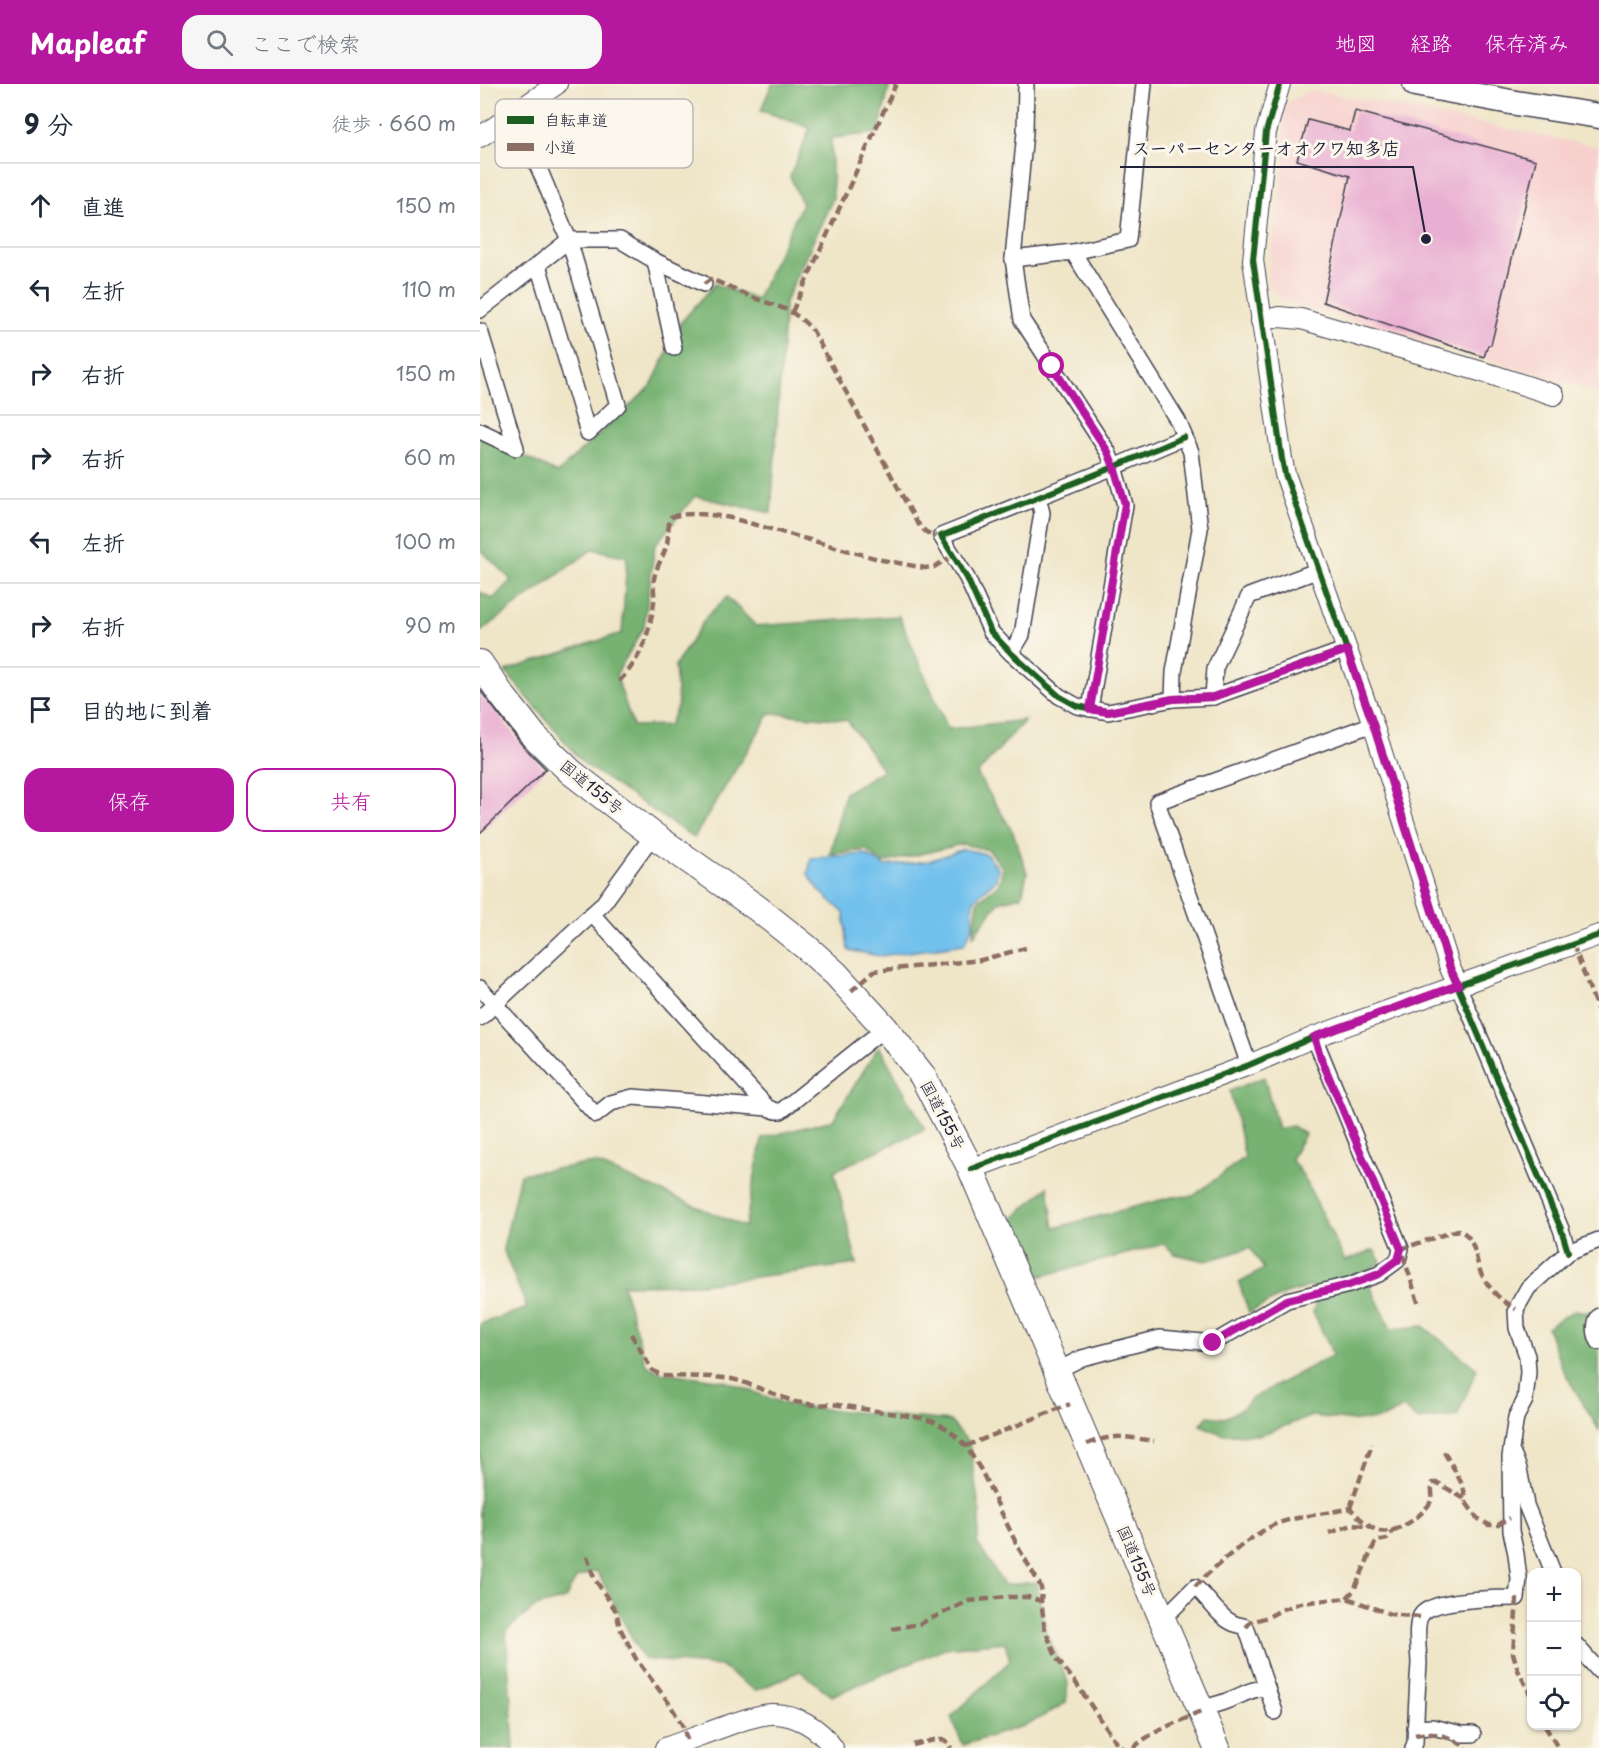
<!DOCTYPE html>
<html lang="ja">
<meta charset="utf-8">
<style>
:root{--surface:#fff;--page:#f6f6f7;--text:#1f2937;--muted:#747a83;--line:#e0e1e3;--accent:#b5179e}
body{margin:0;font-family:"Playpen Sans","Klee One",sans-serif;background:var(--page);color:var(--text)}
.controls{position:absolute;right:18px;bottom:18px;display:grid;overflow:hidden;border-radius:12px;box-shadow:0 2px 4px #0004}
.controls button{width:54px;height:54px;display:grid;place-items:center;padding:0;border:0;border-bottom:2px solid var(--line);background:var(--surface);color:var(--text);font:30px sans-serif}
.stop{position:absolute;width:18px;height:18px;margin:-14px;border:4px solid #b5179e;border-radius:50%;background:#fff}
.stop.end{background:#b5179e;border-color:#fff;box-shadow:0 2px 6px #0008}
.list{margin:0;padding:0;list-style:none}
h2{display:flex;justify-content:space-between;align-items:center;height:78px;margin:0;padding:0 24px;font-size:26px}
h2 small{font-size:20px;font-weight:400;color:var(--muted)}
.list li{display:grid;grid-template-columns:39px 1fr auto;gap:18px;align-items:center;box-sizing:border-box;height:84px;padding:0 24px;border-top:2px solid var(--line)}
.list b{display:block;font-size:22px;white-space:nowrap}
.list em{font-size:20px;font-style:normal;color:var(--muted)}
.actions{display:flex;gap:12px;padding:18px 24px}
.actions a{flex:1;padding:14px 0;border:2px solid var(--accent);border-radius:18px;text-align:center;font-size:21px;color:var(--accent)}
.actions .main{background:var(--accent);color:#fff}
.icon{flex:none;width:33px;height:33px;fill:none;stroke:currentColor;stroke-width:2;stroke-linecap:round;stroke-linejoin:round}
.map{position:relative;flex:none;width:1119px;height:1664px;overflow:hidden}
header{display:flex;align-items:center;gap:36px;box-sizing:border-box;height:84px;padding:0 30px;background:var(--accent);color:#fff}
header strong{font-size:28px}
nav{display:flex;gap:33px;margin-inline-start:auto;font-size:21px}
.search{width:420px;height:54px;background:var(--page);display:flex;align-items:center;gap:15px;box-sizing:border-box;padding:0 21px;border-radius:18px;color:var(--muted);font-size:22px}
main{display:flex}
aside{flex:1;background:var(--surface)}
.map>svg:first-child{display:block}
</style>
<header>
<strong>Mapleaf</strong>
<div class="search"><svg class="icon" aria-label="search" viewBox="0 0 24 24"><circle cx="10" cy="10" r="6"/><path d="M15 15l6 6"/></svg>ここで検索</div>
<nav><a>地図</a><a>経路</a><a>保存済み</a></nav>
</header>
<main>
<aside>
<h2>9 分<small>徒歩 · 660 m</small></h2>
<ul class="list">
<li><svg class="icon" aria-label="ahead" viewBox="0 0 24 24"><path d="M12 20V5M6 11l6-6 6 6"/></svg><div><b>直進</b></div><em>150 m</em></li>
<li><svg class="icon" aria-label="left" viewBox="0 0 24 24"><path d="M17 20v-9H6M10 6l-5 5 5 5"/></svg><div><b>左折</b></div><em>110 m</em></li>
<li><svg class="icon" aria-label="right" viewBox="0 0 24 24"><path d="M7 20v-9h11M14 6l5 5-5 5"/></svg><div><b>右折</b></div><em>150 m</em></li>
<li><svg class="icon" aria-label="right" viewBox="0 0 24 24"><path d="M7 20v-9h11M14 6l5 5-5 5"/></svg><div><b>右折</b></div><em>60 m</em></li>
<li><svg class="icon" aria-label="left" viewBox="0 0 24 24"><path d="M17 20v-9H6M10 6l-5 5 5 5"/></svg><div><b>左折</b></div><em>100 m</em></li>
<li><svg class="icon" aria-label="right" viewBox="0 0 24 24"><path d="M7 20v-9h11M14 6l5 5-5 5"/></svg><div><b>右折</b></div><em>90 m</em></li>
<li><svg class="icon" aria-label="arrive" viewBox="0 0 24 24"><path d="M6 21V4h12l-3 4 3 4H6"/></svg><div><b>目的地に到着</b></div></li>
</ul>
<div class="actions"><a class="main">保存</a><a>共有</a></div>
</aside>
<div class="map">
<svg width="1119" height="1664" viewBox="0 0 1119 1664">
<rect width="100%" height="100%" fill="#fbf7ec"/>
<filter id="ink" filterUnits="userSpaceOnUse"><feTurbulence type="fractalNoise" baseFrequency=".0167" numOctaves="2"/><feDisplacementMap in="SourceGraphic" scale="12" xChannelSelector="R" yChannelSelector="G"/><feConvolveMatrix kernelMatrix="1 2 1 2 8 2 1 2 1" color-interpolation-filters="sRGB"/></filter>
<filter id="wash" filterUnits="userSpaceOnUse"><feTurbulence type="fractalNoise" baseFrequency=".008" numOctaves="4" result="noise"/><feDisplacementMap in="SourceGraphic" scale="24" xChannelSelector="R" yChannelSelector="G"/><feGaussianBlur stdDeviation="1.35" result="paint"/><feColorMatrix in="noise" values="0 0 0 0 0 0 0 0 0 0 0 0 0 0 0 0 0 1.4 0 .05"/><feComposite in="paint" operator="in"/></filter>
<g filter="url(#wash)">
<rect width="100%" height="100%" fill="#efe5c7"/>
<polygon fill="#f7d0ce" points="833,6 1119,63 1119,309 1020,279 801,216 787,200 804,75 804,20"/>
<g fill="#77b272" stroke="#4c6a56" stroke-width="1.5">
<polygon points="292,0 410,0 398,49 351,54 353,114 305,218 291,429 215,412 175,461 164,543 136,591 153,642 189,641 198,621 195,582 227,532 247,513 276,542 419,532 468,645 545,636 497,690 533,748 547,789 542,812 519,818 493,852 498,817 519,800 523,784 509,766 483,760 403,779 386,766 350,770 365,709 403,686 367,636 290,629 214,754 104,680 25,587 142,549 147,473 113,465 0,548 0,508 13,515 31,496 0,465 0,350 77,389 171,302 202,237 235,200 277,215 322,120 310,92 330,44 281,26"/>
<polygon points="399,962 445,1045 354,1087 377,1180 220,1200 143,1201 166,1281 180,1288 245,1297 311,1322 470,1337 489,1359 500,1430 497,1459 524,1501 557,1498 565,1546 588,1598 586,1619 549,1640 483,1661 471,1633 530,1577 525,1558 465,1564 352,1612 320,1587 276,1607 240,1582 163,1575 117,1487 96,1494 85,1515 55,1523 26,1547 34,1664 0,1664 0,1240 47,1224 23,1165 40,1090 115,1079 265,1143 282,1054 353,1036"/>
<polygon points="784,993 798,1045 812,1042 825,1050 811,1075 824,1093 865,1177 894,1166 901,1178 884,1189 911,1245 943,1242 997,1285 977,1332 937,1336 924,1324 902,1335 874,1337 832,1332 780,1351 742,1350 720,1341 728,1332 745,1334 763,1324 771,1315 853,1271 833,1228 836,1218 831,1202 803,1211 769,1229 759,1199 784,1185 770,1164 726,1177 695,1170 684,1160 557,1193 531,1136 568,1103 574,1144 692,1113 713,1112 765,1073 750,1007"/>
<polygon points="1095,1226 1119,1230 1119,1346 1082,1284 1067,1243"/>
</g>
<polygon fill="#72c1ed" stroke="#4a7294" stroke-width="1.5" points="483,765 506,770 518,784 516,796 498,812 493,818 493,842 484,860 400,872 368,866 364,829 340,807 328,790 331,774 385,770 405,782 449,777"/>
<g id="blocks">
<g fill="#e9afd2">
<polygon points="875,27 1056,76 1011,261 1008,261 1004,273 843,218 870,92 817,76 828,36 870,47"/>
<polygon points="0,606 42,661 66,685 0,749"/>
</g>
</g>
</g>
<g filter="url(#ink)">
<use href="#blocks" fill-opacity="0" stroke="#413f50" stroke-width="1.5"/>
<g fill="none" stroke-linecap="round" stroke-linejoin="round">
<g stroke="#413f50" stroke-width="18">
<g id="minor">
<polyline points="546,0 545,48 533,175 542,236 628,368 634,383 645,421 610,625"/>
<polyline points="664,0 648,156 593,168 698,337 711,368 720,445 694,588 693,615"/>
<polyline points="33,31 60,87 89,156 138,321 108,349 58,181"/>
<polyline points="533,175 593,168"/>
<polyline points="175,177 224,200"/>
<polyline points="0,226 89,156 140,156 175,177 194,264"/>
<polyline points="0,247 36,364 0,347"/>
<polyline points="704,353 634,383 461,452 487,494 511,548 531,569 579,612 597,622 628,628 693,615 733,613 867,565"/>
<polyline points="531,569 542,551 562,429 558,413"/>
<polyline points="733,613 735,584 769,512 839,486"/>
<polyline points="112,830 288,1024"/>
<polyline points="978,901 1081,1145 1088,1168"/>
<polyline points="0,904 116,1031 131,1019 153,1013 288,1024 296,1027 301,1027 405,944"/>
<polyline points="0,934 122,821 173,751"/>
<polyline points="769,981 677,718 893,640"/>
<path d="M1119,1232C1114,1241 1114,1249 1119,1258"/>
<polyline points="576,1287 602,1274 680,1254 733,1259 807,1216 869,1201 899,1190 918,1176 921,1165 834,953"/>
<polyline points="1034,1372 1039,1385 1046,1421 1073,1488"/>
<path d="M680,1530L693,1525L715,1503C727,1512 738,1532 751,1538C755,1541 761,1541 766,1543L787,1604"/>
<polyline points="1096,1561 1119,1587"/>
<path d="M720,1625C730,1622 740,1620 749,1616C763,1611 772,1604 787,1604L795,1628"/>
<polyline points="935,1644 952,1643 982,1650 993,1650"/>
<path d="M933,1664L935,1659C936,1633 937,1606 939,1580C939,1567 934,1539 942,1530C954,1515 1018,1514 1037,1514L1039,1495L1036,1470L1031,1447L1030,1373L1036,1333L1045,1316L1048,1289L1047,1272L1037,1244L1036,1225L1048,1204L1088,1168L1119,1156"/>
</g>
</g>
<g stroke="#413f50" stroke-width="22">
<g id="tertiary">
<polyline points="800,0 786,48 773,176 802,375 805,390 893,640 957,843 970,884 978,901"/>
<polyline points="0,53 77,0"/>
<polyline points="781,237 799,233 821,235 1013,291 1074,311"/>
<polyline points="491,1085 769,981 834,953 1119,851"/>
<path d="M185,1664C205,1657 226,1649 246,1642C260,1637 276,1631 291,1630C315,1629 340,1644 353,1664"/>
</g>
</g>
<g stroke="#413f50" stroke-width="27">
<polyline id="primary" points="935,0 1036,19 1119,32"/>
</g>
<g stroke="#413f50" stroke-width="28">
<polyline id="trunk" points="0,579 21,610 54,652 91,688 173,751 277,824 326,863 356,890 405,944 442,991 491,1085 737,1664"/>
</g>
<use href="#minor" stroke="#fff" stroke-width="15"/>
<use href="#tertiary" stroke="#fff" stroke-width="20"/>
<use href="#primary" stroke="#fff" stroke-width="24"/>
<use href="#trunk" stroke="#fff" stroke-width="26"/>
<g stroke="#8d6e63" stroke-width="4.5" stroke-dasharray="9 4.5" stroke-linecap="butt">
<path d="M224,200L231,195C247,202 263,210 280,216C303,224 316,227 333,247L436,437C444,447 448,452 461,452"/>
<polyline points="312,228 416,0"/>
<path d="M139,597C161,576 170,548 174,518C175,509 172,499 175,490C178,480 184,471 187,460C189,451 187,442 191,433C209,427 233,431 251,434L402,476L445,484L454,483L474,471"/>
<polyline points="1093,860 1119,930"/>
<polyline points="371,907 394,887 501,876 549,863"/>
<path d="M938,1218L921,1165L978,1146C997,1152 994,1176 1002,1191C1009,1205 1022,1218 1036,1225"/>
<polyline points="151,1250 172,1286 182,1292 234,1293 252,1295 263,1298 315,1318 336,1321 352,1320 442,1334 457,1339 469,1346 486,1362 501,1386 538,1463 560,1501 562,1508 561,1517"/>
<path d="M607,1360C635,1349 645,1353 674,1357"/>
<polyline points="486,1362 590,1320"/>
<path d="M964,1368C971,1380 987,1404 986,1418"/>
<polyline points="870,1424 892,1360"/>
<polyline points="849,1449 872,1441 890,1442"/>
<polyline points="107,1472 114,1494 136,1527 140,1544 156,1575 189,1619 203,1642 207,1656"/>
<path d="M715,1503C732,1484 774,1449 796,1440C816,1432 847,1430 870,1424C878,1432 889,1445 900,1447C916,1451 944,1431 951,1417C954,1411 950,1405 953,1399H958L983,1414L997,1434L1009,1441H1018L1030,1434"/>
<polyline points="867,1514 874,1506 895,1459 897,1457 907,1455 913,1446"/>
<polyline points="1037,1514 1033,1569 1038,1586 1052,1614"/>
<polyline points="766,1543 771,1538 788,1533 801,1526 820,1519 867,1514 910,1530 940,1533"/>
<polyline points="412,1545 439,1540 489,1517 525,1513 548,1513 561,1517 565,1546 577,1575 596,1599 634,1656 642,1664"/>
<polyline points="1065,1642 1078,1664"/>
<path d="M935,1651C954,1647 971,1652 986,1664"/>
<polyline points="433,1661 454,1656 463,1656 468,1658 471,1664"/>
<path d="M653,1664C672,1647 698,1638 721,1628"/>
</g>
<g stroke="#fbf7ec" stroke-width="10">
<g id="cycleway">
<polyline points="800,0 786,48 773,176 802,375 805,390 893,640 970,884 1081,1145 1088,1168"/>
<polyline points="704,353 634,383 461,452 487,494 511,548 531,569 579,612 597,622 628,628 693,615 733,613 867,565"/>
<polyline points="491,1085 769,981 834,953 1119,851"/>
</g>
</g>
<use href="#cycleway" stroke="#1b5e20" stroke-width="6"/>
</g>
</g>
<g fill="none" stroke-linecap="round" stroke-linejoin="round" filter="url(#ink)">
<polyline stroke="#b5179e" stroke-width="8" points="572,282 628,368 634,383 645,420 610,625 628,628 693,615 733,613 867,566 893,640 970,884 978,901 834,953 841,974 921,1165 918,1176 899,1190 869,1201 807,1216 733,1259"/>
</g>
<g text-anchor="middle" stroke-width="6" stroke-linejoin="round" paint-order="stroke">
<g font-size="16" fill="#22223b" stroke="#fbf7ec">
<text transform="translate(112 703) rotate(39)" y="6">国道155号</text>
<text transform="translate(463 1031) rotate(62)" y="6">国道155号</text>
<text transform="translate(657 1477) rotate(67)" y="6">国道155号</text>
</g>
</g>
<rect x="15" y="15" width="198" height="69" rx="9" fill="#fbf7ec" stroke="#bab7b7" stroke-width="1.5"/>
<rect x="27" y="32" width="27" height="8" fill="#1b5e20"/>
<rect x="27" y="59" width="27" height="8" fill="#8d6e63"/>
<g font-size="16" fill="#22223b">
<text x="64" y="42">自転車道</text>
<text x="64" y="69">小道</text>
</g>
<path fill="none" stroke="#22223b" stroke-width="2" d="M946 155L933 83H640"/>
<circle fill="#22223b" stroke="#fbf7ec" stroke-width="2" cx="946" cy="155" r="6"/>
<g font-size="18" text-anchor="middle" font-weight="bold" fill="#22223b" stroke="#fbf7ec" stroke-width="6" stroke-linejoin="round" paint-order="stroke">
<text x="786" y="71">スーパーセンターオオクワ知多店</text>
</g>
</svg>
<div class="controls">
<button>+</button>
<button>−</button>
<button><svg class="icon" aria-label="locate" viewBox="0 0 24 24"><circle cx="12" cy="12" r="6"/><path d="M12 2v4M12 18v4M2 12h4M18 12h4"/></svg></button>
</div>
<div class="stop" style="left:572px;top:282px"></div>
<div class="stop end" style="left:733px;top:1259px"></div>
</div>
</main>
